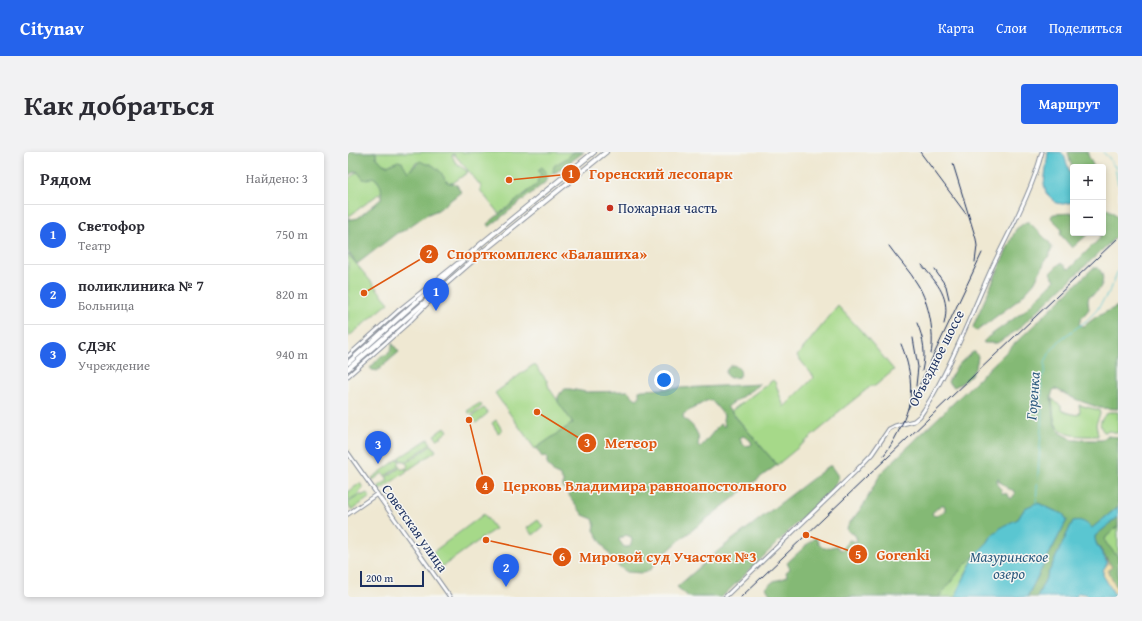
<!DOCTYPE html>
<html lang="ru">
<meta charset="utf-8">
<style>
:root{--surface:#fff;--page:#f2f2f3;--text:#2b2b33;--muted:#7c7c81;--line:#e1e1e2;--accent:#2563eb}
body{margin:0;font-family:"Gentium Book Plus",serif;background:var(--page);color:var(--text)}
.controls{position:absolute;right:12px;top:12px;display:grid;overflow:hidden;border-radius:4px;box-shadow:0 2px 6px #0003}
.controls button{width:36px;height:36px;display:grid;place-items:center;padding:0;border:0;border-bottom:1px solid var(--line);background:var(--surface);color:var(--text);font:20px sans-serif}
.scale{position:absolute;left:12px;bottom:10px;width:64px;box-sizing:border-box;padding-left:4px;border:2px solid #1b2f5e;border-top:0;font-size:11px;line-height:14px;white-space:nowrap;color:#1b2f5e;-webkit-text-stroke:3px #f6f6f2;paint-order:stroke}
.you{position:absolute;left:316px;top:228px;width:14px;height:14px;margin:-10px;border:3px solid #fff;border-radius:50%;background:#1a73e8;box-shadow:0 0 0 6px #1a73e833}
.badge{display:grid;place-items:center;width:26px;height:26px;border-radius:50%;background:var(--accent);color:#fff;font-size:13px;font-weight:700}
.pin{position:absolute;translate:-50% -33px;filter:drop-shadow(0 1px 2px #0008)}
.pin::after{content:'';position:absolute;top:21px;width:14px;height:12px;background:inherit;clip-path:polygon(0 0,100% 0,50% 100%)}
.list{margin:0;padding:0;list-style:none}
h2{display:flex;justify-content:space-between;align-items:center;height:52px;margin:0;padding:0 16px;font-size:17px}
h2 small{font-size:13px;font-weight:400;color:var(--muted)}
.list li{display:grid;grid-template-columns:26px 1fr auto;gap:12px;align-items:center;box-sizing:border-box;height:60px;padding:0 16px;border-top:1px solid var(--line)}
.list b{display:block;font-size:15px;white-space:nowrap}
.list p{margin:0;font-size:13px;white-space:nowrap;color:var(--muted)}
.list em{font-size:13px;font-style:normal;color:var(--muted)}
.map{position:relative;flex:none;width:770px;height:445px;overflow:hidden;border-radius:4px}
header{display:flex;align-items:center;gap:24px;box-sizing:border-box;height:56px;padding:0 20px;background:var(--accent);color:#fff}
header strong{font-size:19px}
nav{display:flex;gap:22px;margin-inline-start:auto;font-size:14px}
.intro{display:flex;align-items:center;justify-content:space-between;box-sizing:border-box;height:96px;padding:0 24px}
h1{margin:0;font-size:28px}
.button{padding:10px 18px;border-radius:4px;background:var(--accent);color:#fff;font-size:14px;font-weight:700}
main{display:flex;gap:24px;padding:0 24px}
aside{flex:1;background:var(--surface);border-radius:4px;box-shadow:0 2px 6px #0003}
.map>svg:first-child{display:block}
</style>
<header>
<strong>Citynav</strong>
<nav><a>Карта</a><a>Слои</a><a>Поделиться</a></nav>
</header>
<div class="intro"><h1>Как добраться</h1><a class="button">Маршрут</a></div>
<main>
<aside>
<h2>Рядом<small>Найдено: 3</small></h2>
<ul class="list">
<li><span class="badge">1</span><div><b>Светофор</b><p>Театр</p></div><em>750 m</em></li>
<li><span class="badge">2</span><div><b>поликлиника № 7</b><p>Больница</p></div><em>820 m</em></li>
<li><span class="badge">3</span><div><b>СДЭК</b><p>Учреждение</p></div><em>940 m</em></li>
</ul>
</aside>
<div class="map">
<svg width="770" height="445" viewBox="0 0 770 445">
<rect width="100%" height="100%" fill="#f6f6f2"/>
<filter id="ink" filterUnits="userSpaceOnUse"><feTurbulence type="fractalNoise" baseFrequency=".025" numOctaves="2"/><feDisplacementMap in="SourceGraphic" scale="8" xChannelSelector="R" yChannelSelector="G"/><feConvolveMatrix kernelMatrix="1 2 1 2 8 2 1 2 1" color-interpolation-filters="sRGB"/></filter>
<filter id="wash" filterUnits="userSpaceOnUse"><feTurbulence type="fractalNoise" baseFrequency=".012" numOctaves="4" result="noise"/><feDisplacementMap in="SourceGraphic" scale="16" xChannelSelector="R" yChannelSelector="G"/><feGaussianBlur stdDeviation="0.9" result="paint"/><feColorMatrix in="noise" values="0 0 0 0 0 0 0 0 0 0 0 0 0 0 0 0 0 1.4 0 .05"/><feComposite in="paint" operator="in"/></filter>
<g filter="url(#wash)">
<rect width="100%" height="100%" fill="#efe8d2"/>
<g fill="#a6d989" stroke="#608474">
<polygon points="24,0 233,0 151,62 132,38 133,34 106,2 104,3 107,10 120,20 105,31 101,31 69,10 60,20 35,12"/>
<polygon points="22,19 36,38 0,65 0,27 9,20"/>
<polygon points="0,102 41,151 0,185"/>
<polygon points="490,154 517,183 546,218 527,234 523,234 488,262 487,265 429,313 383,259 425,228 427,230 436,255 466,225 449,204"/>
<polygon points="185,213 188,214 199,229 201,236 225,271 187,297 147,241"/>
<path d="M704,247C708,249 709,252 713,254V258C718,261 724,262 730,263L732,259L731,253L751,258L752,262L748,272L750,284C737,284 711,286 707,270C705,263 705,255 704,247Z"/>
<polygon points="132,251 134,254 124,262 121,261 119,259"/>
<polygon points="136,256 140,261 128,271 124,267 125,263"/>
<path d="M761,260H770V281L762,279L756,280C749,272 753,266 761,260Z"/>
<polygon points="148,268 154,278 150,281 144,271"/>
<polygon points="97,275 100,279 90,287 88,286 86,283"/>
<polygon points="80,287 83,292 57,310 56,308 53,309 51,306"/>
<polygon points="84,293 88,299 60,318 58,316 60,314 58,311"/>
<polygon points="50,307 52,310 50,312 52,314 37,324 35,321 25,328 24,326"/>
<polygon points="53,315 54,318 57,316 59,319 32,338 30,335 40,328 38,325"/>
<polygon points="12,331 15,336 12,338 11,342 0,349 0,340"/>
<polygon points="19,341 22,345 4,358 0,353 1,350 12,343 15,343"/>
<polygon points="136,362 147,377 91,417 81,403"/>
<polygon points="190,368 195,375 185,383 179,376"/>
<polygon points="770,374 770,405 758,391 757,388 758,385"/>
<polygon points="629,401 621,415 608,445 591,445 613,417"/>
</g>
<g fill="#84b975" stroke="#50746a" fill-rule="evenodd">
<path d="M0,0H28V5L35,12L39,14L50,9L54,10L60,20L72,9L78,12H82L86,14L92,19L99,30L109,33L113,40L90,58L78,63L55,79L49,81L9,112L0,100V65L1,67H5L10,66L33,47C34,37 34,31 25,25L19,28L15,27L10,20L7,19L0,24Z"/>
<polygon points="226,0 236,0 207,21 205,20 206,14 207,13 219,6"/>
<polygon points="720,0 740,0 740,3 746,15 725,15 725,16 722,10"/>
<polygon points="194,15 198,19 197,24 200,28 141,75 139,72 188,33 190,31 189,28 193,23 190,18"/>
<path d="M755,54L767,62L770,66V83L668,179L649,191H636L635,190L640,185L675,160L707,128L702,121L712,111C716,112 717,116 721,117L752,86V83L751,81H755Z"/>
<polygon points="725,61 725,81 741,81 724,96 712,82 714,77 703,66 704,63 706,62"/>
<polygon points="678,70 681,70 701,90 704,96 701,104 697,108 695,114 686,131 669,149 630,178 627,178 625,176 626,172 668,77"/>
<path d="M745,116H750C760,125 753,141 741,144L740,149L741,157L733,167L731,172L734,174H736L748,165L770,154V257L752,256L727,247L708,237L705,238L703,245L706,271L712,281L725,288H754L759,284L770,285V355L744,376L725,369L689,445H679L719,368L715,362L707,359L690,351L677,356L670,367L644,383L640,390L613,417L591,445H424L418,436C420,434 423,431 426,429C431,427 435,428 439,424L438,420L442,417L439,411L465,387L468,386C474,401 478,395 489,394L491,397L494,398C497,395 498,392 501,388L509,390L508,385L506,382L501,380L499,377L500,373L515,354L533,321ZM649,327H651V330C658,332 657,337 665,338L667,342L663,347L659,342L654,341L653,337L650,334ZM593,353H596L597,355V359C593,362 587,366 584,362L585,360Z"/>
<polygon points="44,191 51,200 29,219 24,218 22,216 33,204 40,202 44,195"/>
<path d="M625,200H627L630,204C629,219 620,229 606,235L600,230C608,214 611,211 625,200Z"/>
<path d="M385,213C391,215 395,220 391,225L382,226L379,224C376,219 380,215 385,213Z"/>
<path d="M412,232L379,255L429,313L410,327L334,386L311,407L304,416L299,420L294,421L279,420L270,414L257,396L246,378L247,373L245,367L235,363L215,335V329L211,323L206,321L199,312V305L197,304L194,305L188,296L225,271L210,250V245L213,240L217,237H222L238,240L280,239C284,242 285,246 289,247C292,245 291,243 291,239L294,238ZM363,248L376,263L375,268L377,274H375L372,272L352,296L350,293C353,283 345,272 336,267L335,263L337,261L358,249ZM395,284L402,288L404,292L403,293L397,294L394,291L392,286ZM278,383L283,385L284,388L282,394L279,395H276L271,388L272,386Z"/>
<polygon points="481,314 483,314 490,324 490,327 485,337 451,369 413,407 374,445 341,445 329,435 371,398"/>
<polygon points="770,365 770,374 758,385 757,388 758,391 770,405 770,439 760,418 764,415 747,389 747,384"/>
</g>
<polygon fill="#eeda9e" stroke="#84847e" points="758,407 764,415 760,418 770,439 770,445 768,445 755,423 755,418 759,412"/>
<g fill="#5ac6d1" stroke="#3a7a98">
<polygon points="700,0 713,0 716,3 722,21 725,25 725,50 715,52 708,51 698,41 696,32"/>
<polygon points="688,351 690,351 707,359 715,362 719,368 679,445 607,445 621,415 629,401 640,390 644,383 655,374 670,367 677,356"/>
<path d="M770,355V365L747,384C746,394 757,402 759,412L755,418V423L768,445H739L738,442L730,441L728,445H689L725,369C734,367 738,371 744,376Z"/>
</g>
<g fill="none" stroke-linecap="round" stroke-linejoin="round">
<g stroke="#5ac6d1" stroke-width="1">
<path d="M755,0C757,3 759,3 761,6C764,9 762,12 767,14L770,32"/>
<polyline points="688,351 693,280 694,247 693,227 697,219 697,210 702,200 713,187 738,169 748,159 763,137 770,118"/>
<polyline points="766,442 770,441"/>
</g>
</g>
</g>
<g filter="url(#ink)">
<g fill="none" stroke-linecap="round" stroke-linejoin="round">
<g stroke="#858c98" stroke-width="5">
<g id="major">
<polyline points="0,204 50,159 110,111"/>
<polyline points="0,224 60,171 90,141"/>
<polyline points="0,301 102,445"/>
<polyline points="0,362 29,342"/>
<path d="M377,445L507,320L524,302L541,277L547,274L566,269L572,264L576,258C603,215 621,167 642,120C660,81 683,43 694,0"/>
</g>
</g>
<g stroke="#858c98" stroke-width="6">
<g id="highway">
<polyline points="0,211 133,92 246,0"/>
<polyline points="0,217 138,97 258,0"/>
</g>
</g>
<use href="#major" stroke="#fff" stroke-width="3"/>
<use href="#highway" stroke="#fff" stroke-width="4"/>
<g stroke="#1b2f5e" stroke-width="1">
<polyline points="572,0 618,62"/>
<polyline points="605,12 628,87 629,94 627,110"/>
<path d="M541,94C550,107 562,119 570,133C581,151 587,182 583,202"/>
<path d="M574,113C590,133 603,145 596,172"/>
<polyline points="587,118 598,134 601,147"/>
<path d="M569,171C576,187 578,202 574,219"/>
<polyline points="565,186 570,215 568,234"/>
<polyline points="560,257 634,101"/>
<path d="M536,303C545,292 556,270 560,256C566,236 561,211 553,192"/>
<polyline points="393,445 770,86"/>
</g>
</g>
</g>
<circle fill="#c8321e" stroke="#f6f6f2" stroke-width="1.5" cx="262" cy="56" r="4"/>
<g text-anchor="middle" stroke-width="3" stroke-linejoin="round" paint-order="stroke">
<g font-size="14" fill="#1b2f5e" stroke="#f6f6f2" text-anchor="start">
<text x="270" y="61">Пожарная часть</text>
</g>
<g font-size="14" fill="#1b2f5e" stroke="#f6f6f2">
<text transform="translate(588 206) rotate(-63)" y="5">Объездное шоссе</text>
<text transform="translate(67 376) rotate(55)" y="5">Советская улица</text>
</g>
<g font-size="15" font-style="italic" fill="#2e5c80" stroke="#f6f6f2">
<text transform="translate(685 244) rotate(-86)" y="5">Горенка</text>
<text x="661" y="410">Мазуринское<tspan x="661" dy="17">озеро</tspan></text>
</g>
</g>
<path fill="none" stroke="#de5710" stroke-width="1.5" d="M161 28L223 22M16 141L81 102M189 260L239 291M121 268L137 333M458 383L510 402M138 388L214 405"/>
<g fill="#de5710" stroke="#f6f6f2" stroke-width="1.5">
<circle cx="161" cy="28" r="4"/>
<circle cx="16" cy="141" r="4"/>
<circle cx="189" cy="260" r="4"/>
<circle cx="121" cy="268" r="4"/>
<circle cx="458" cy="383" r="4"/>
<circle cx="138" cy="388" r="4"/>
<circle cx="223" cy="22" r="10"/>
<circle cx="81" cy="102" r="10"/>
<circle cx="239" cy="291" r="10"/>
<circle cx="137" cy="333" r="10"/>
<circle cx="510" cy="402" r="10"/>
<circle cx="214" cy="405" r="10"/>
</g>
<g font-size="12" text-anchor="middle" font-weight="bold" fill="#fff">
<text x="223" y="26">1</text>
<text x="81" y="106">2</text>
<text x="239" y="295">3</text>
<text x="137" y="338">4</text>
<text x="510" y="407">5</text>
<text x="214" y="409">6</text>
</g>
<g font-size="15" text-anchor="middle" font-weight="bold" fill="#de5710" stroke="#f6f6f2" stroke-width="3" stroke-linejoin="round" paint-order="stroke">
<text x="313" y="27">Горенский лесопарк</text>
<text x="199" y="107">Спорткомплекс «Балашиха»</text>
<text x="283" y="296">Метеор</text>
<text x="297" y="339">Церковь Владимира равноапостольного</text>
<text x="555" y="408">Gorenki</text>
<text x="320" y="410">Мировой суд Участок №3</text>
</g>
</svg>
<div class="controls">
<button>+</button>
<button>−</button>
</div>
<div class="scale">200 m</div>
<div class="you"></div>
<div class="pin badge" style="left:88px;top:159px">1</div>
<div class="pin badge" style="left:158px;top:435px">2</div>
<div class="pin badge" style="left:30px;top:312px">3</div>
</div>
</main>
